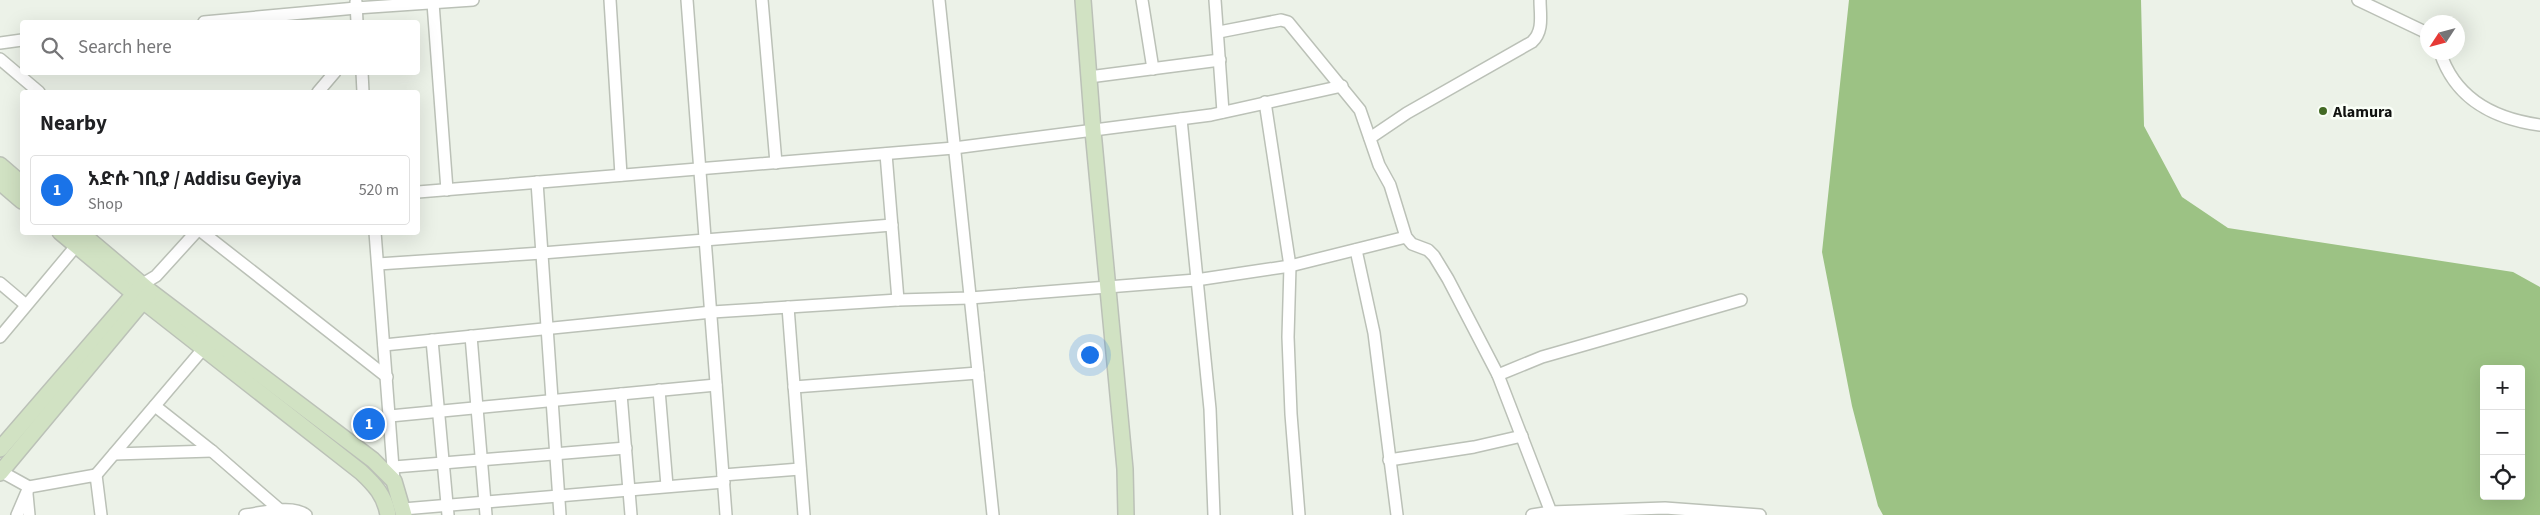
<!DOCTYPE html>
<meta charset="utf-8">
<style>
:root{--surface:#fff;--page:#f2f2f2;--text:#202124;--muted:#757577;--line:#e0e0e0;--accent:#1a73e8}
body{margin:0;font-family:"Source Sans 3","Noto Sans Ethiopic",sans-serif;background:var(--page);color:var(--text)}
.controls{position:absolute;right:15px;bottom:15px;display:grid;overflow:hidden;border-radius:5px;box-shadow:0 5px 20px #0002}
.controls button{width:45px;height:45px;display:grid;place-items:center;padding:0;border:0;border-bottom:1px solid var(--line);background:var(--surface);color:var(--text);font:25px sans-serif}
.compass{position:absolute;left:2420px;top:15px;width:45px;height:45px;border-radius:50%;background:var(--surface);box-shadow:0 5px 20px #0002;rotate:234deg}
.you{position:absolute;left:1089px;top:354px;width:18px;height:18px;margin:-12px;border:4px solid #fff;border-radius:50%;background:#1a73e8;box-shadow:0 0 0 8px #1a73e833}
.badge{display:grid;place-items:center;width:32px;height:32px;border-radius:50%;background:var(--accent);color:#fff;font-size:16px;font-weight:700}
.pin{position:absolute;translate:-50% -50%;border:2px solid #fff;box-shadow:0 1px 5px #0006}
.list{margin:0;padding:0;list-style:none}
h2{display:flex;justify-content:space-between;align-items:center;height:65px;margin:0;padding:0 20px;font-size:21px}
h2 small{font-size:16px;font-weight:400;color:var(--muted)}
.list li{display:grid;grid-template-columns:32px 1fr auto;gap:15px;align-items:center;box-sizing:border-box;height:70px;margin:0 10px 10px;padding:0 10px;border:1px solid var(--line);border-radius:5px}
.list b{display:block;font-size:19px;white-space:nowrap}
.list p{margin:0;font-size:16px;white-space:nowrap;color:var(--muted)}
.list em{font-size:16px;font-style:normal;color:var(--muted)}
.icon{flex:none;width:28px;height:28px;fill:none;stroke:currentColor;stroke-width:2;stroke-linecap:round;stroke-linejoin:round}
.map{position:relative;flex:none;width:2540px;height:515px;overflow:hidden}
.search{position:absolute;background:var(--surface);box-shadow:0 5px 20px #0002;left:20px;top:20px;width:400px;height:55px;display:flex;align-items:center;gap:12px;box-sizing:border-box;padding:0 18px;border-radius:5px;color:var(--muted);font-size:19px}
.panel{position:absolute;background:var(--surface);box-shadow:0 5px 20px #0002;left:20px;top:90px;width:400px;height:145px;border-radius:5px}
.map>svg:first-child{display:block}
</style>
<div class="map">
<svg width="2540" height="515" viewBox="0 0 2540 515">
<rect width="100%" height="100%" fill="#ecf2e8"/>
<path fill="#9cc284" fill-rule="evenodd" d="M1849,0H2141L2144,126L2182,197L2228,228L2513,272L2540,287V515H1883L1878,506L1852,406L1822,252ZM2484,369H2521V496H2484Z"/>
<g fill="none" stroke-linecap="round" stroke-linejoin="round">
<g stroke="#bbc1b7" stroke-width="14">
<g id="street">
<polyline points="610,0 621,175"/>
<polyline points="687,0 726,515"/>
<polyline points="762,0 776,163"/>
<polyline points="939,0 993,515"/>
<polyline points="1142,0 1153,69"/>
<polyline points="1215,0 1223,112"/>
<polyline points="2358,0 2423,31 2428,35"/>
<polyline points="356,2 357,22"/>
<polyline points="433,3 447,190"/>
<polyline points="204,22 356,8 473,0"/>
<polyline points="1219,32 1281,20 1288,22 1360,110 1379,165 1390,185 1406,237 1412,244 1428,250 1434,256 1448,279 1498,375 1552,515"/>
<polyline points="0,43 22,40"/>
<path d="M2440,52C2455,99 2495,119 2540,125"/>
<polyline points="0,59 39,92"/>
<polyline points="362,72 363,92"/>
<polyline points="1089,77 1220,60"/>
<polyline points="318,92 335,72"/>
<polyline points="1265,102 1290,266 1288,337 1291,414 1299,515"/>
<polyline points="1181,119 1210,409 1214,515"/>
<path d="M1370,138L1407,113L1532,42C1544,31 1540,15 1540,0"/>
<polyline points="886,154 898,300"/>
<polyline points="537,182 560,515"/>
<polyline points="418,192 954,148 1211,115 1342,86"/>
<polyline points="202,232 387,377"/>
<polyline points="375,232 394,481"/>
<polyline points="1356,250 1374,333 1397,515"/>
<polyline points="378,264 542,253 892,225"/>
<polyline points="0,283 26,305"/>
<polyline points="141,285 156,276 196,232"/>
<polyline points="788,307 804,515"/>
<polyline points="471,336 486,515"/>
<polyline points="0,337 81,240"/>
<polyline points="432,340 448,515"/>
<polyline points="384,345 712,312 898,300 970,298 1196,280 1290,266 1406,237"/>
<polyline points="1498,375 1542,357 1741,300"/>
<polyline points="794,387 978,373"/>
<polyline points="659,390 667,486"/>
<polyline points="621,394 631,515"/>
<polyline points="155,406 212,451 280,510"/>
<polyline points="390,416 716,385"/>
<polyline points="114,454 212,451"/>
<polyline points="1389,460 1474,447 1522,436"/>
<polyline points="394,467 626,448"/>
<polyline points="0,471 29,487 96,475 101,515"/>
<polyline points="96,475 203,349"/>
<polyline points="723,475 800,469"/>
<polyline points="27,494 29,515"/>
<polyline points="403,509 724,482"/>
<polyline points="17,515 29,487"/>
<path d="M245,515C262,513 292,504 306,515"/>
<polyline points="1532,515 1551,512 1665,508 1760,515"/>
</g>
</g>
<g stroke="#bbc1b7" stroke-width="18">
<g id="secondary">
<polyline points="1083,0 1093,131 1125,469 1126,515"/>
<polyline points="0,165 22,184"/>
<polyline points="0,182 22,201"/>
<path d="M60,232L143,301L361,472C375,485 385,496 388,515"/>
<polyline points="80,232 151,292 373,460 394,481 404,515"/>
<polyline points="0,449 141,286"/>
<polyline points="0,473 149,294"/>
</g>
</g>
<use href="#street" stroke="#fff" stroke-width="11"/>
<use href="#secondary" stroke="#d1e2c3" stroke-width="15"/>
</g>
<circle fill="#426924" stroke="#fafff7" stroke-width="2" cx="2323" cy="111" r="5"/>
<g text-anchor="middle" stroke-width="5" stroke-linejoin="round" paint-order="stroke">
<g font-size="16" font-weight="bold" fill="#111310" stroke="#fafff7" text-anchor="start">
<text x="2333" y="117">Alamura</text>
</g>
</g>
</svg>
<div class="controls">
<button>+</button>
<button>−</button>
<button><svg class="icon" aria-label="locate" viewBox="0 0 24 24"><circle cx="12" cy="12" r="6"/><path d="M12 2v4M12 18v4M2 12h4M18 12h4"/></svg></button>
</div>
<svg class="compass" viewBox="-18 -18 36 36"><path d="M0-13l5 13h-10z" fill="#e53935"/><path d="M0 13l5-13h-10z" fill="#757577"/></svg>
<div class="you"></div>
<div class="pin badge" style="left:369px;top:424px">1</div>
<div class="search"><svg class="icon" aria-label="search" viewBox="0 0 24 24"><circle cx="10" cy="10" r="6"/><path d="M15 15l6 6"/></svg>Search here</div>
<section class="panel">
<h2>Nearby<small></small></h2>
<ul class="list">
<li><span class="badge">1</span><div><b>አድሱ ገቢያ / Addisu Geyiya</b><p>Shop</p></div><em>520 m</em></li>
</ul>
</section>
</div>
